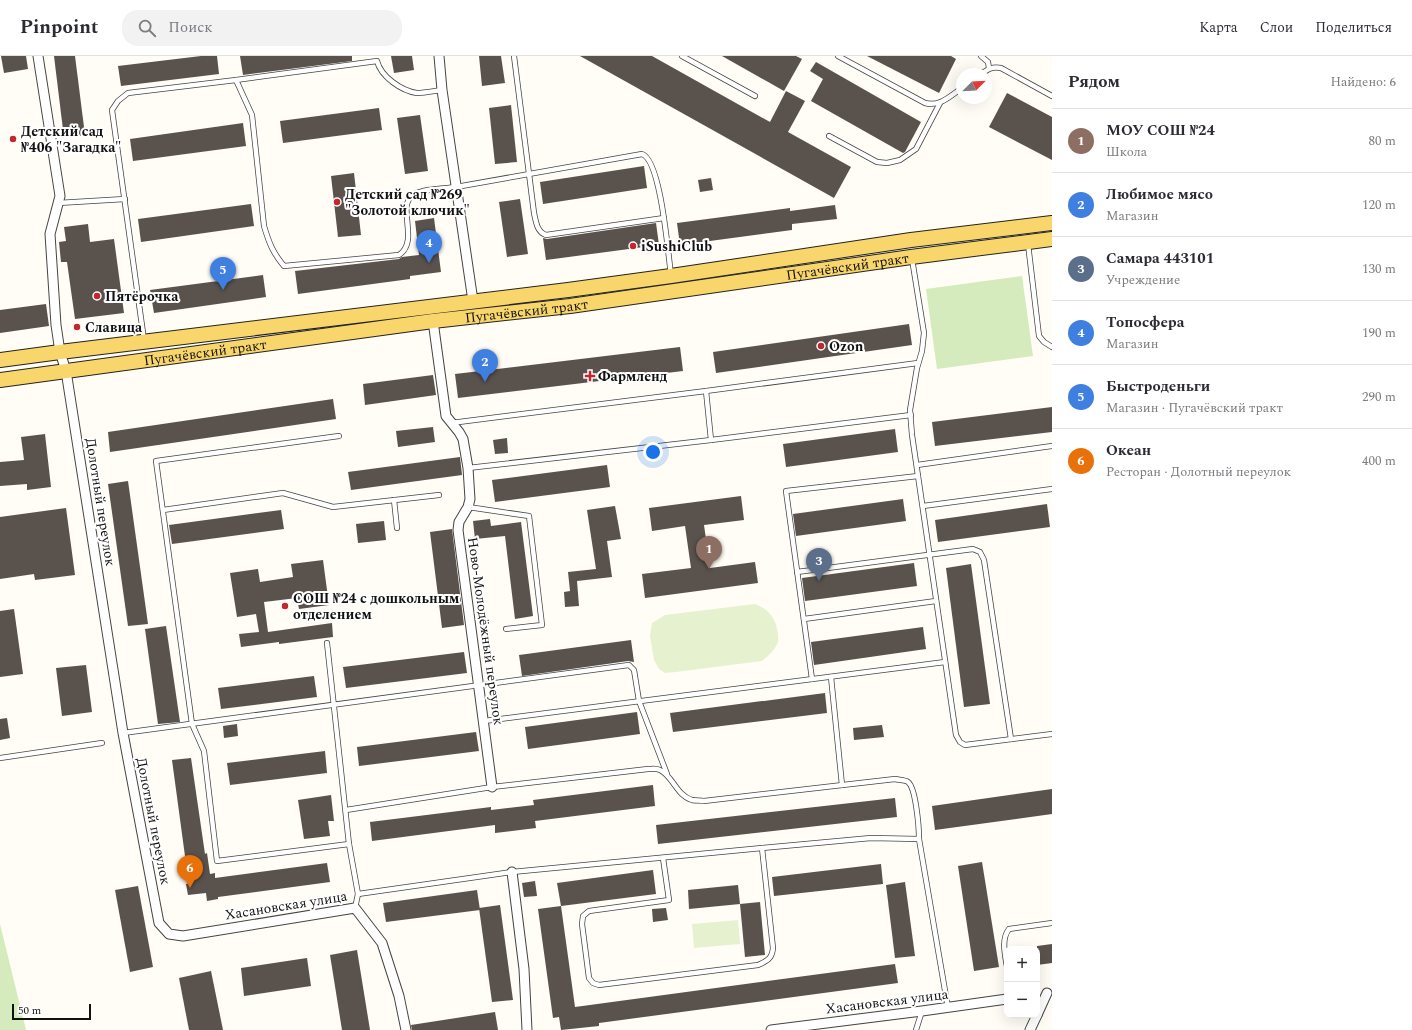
<!DOCTYPE html>
<html lang="ru">
<meta charset="utf-8">
<style>
:root{--surface:#fff;--page:#f2f2f3;--text:#2b2b33;--muted:#7c7c81;--line:#e1e1e2;--accent:#c4262e}
body{margin:0;font-family:Spectral,serif;background:var(--page);color:var(--text)}
.controls{position:absolute;right:12px;bottom:12px;display:grid;overflow:hidden;border-radius:8px;box-shadow:0 4px 16px #0002}
.controls button{width:36px;height:36px;display:grid;place-items:center;padding:0;border:0;border-bottom:1px solid var(--line);background:var(--surface);color:var(--text);font:20px sans-serif}
.compass{position:absolute;left:956px;top:12px;width:36px;height:36px;border-radius:50%;background:var(--surface);box-shadow:0 4px 16px #0002;rotate:66deg}
.scale{position:absolute;left:12px;bottom:10px;width:79px;box-sizing:border-box;padding-left:4px;border:2px solid #111;border-top:0;font-size:11px;line-height:14px;white-space:nowrap;color:#111;-webkit-text-stroke:3px #fff;paint-order:stroke}
.you{position:absolute;left:653px;top:396px;width:14px;height:14px;margin:-10px;border:3px solid #fff;border-radius:50%;background:#1a73e8;box-shadow:0 0 0 6px #1a73e833}
.badge{display:grid;place-items:center;width:26px;height:26px;border-radius:50%;background:var(--accent);color:#fff;font-size:13px;font-weight:700}
.pin{position:absolute;translate:-50% -33px;filter:drop-shadow(0 1px 2px #0008)}
.pin::after{content:'';position:absolute;top:21px;width:14px;height:12px;background:inherit;clip-path:polygon(0 0,100% 0,50% 100%)}
.list{margin:0;padding:0;list-style:none}
h2{display:flex;justify-content:space-between;align-items:center;height:52px;margin:0;padding:0 16px;font-size:17px}
h2 small{font-size:13px;font-weight:400;color:var(--muted)}
.list li{display:grid;grid-template-columns:26px 1fr auto;gap:12px;align-items:center;box-sizing:border-box;height:64px;padding:0 16px;border-top:1px solid var(--line)}
.list b{display:block;font-size:15px;white-space:nowrap}
.list p{margin:0;font-size:13px;white-space:nowrap;color:var(--muted)}
.list em{font-size:13px;font-style:normal;color:var(--muted)}
.icon{flex:none;width:22px;height:22px;fill:none;stroke:currentColor;stroke-width:2;stroke-linecap:round;stroke-linejoin:round}
.map{position:relative;flex:none;width:1052px;height:974px;overflow:hidden}
header{display:flex;align-items:center;gap:24px;box-sizing:border-box;height:56px;padding:0 20px;background:var(--surface);border-bottom:1px solid var(--line)}
header strong{font-size:19px}
nav{display:flex;gap:22px;margin-inline-start:auto;font-size:14px}
.search{width:280px;height:36px;background:var(--page);display:flex;align-items:center;gap:10px;box-sizing:border-box;padding:0 14px;border-radius:16px;color:var(--muted);font-size:15px}
main{display:flex}
aside{flex:1;background:var(--surface)}
.map>svg:first-child{display:block}
</style>
<header>
<strong>Pinpoint</strong>
<div class="search"><svg class="icon" aria-label="search" viewBox="0 0 24 24"><circle cx="10" cy="10" r="6"/><path d="M15 15l6 6"/></svg>Поиск</div>
<nav><a>Карта</a><a>Слои</a><a>Поделиться</a></nav>
</header>
<main>
<div class="map">
<svg width="1052" height="974" viewBox="0 0 1052 974">
<rect width="100%" height="100%" fill="#fffdf5"/>
<g fill="#d5ebbd">
<polygon points="1022,220 1033,300 937,313 926,233"/>
<polygon points="0,868 26,974 0,974"/>
</g>
<g fill="#e6f2cf">
<path d="M755,548C769,553 777,564 778,579C778,583 779,585 777,588C774,595 768,600 762,605L676,616L665,617L659,613L654,604L650,580L652,567L665,559Z"/>
<polygon points="738,864 740,888 694,892 692,868"/>
</g>
<g fill="#5a524d">
<polygon points="1,0 26,0 28,13 4,17"/>
<polygon points="54,0 75,0 85,79 64,82"/>
<polygon points="201,0 217,0 219,18 121,30 118,10"/>
<polygon points="240,0 352,0 352,5 243,19"/>
<polygon points="391,0 412,0 414,14 394,17"/>
<polygon points="479,0 501,0 505,27 482,30"/>
<polygon points="580,0 652,0 770,66 786,35 805,45 788,76 851,111 834,142"/>
<polygon points="722,0 796,0 802,3 784,35"/>
<polygon points="867,0 951,0 956,3 939,37"/>
<polygon points="816,6 921,66 905,96 903,97 811,45 823,23 810,15"/>
<polygon points="1007,37 1052,61 1052,104 989,71"/>
<polygon points="511,49 517,106 495,108 489,52"/>
<polygon points="379,52 382,74 283,87 280,65"/>
<polygon points="420,59 428,115 405,118 397,62"/>
<polygon points="243,67 246,90 133,105 130,83"/>
<polygon points="644,110 647,132 543,148 540,126"/>
<polygon points="354,117 361,179 338,181 331,120"/>
<polygon points="711,122 713,134 700,136 698,124"/>
<polygon points="520,143 528,198 507,201 499,146"/>
<polygon points="251,148 254,170 141,186 138,163"/>
<polygon points="835,149 837,163 792,168 792,174 680,189 677,167 790,152 790,155"/>
<polygon points="434,162 441,216 410,220 410,223 298,238 295,215 399,203 402,201 419,199 415,165"/>
<polygon points="656,167 659,189 546,204 543,182 547,183"/>
<polygon points="88,168 90,186 114,183 124,257 75,263 67,206 61,206 59,186 66,185 64,171"/>
<polygon points="263,219 266,241 154,257 150,234"/>
<polygon points="46,248 49,270 0,277 0,254"/>
<polygon points="909,268 912,289 716,317 713,296"/>
<polygon points="680,291 683,315 458,342 455,318"/>
<polygon points="433,319 436,339 365,349 363,328"/>
<polygon points="333,343 336,363 110,396 108,376"/>
<polygon points="1052,351 1052,376 935,390 932,366"/>
<polygon points="433,371 435,386 398,391 396,375"/>
<polygon points="895,373 898,396 786,411 783,388"/>
<polygon points="45,378 51,431 27,434 27,428 0,430 0,406 24,404 21,381"/>
<polygon points="507,382 508,397 495,398 493,384"/>
<polygon points="460,401 462,419 351,434 348,416"/>
<polygon points="607,409 610,431 495,446 492,424"/>
<polygon points="128,425 148,568 128,570 108,428"/>
<polygon points="741,440 744,464 704,469 710,512 755,506 758,527 645,542 642,518 691,512 685,470 652,475 649,452"/>
<polygon points="903,443 906,465 796,480 793,458"/>
<polygon points="1047,448 1050,471 938,486 935,464"/>
<polygon points="615,450 621,483 607,485 612,521 577,525 579,550 565,551 564,536 570,535 568,516 596,513 587,454"/>
<polygon points="66,452 75,519 35,524 34,518 0,523 0,461"/>
<polygon points="281,454 284,473 172,488 169,469"/>
<polygon points="490,463 491,470 521,466 533,560 515,563 505,480 475,483 473,465"/>
<polygon points="384,465 386,484 358,487 356,468"/>
<polygon points="452,473 464,569 442,572 430,476"/>
<polygon points="323,504 329,549 299,553 297,542 264,546 268,576 332,567 333,581 279,588 279,586 241,591 239,578 259,576 256,558 237,561 230,517 258,513 260,526 293,521 291,508"/>
<polygon points="914,507 917,530 805,545 802,522"/>
<polygon points="971,508 990,648 964,651 946,512"/>
<polygon points="14,553 23,618 0,621 0,555"/>
<polygon points="166,570 180,666 158,668 145,573"/>
<polygon points="923,571 926,593 814,609 811,586"/>
<polygon points="631,584 634,606 628,605 522,620 519,599"/>
<polygon points="464,596 467,617 346,632 343,611"/>
<polygon points="86,609 92,656 62,660 56,612"/>
<polygon points="314,620 317,641 221,653 218,632"/>
<polygon points="825,637 827,657 673,676 670,657"/>
<polygon points="637,656 640,678 528,693 525,671"/>
<polygon points="7,662 10,682 0,684 0,663"/>
<polygon points="237,668 238,680 224,682 223,670"/>
<polygon points="882,669 884,681 854,684 853,672"/>
<polygon points="476,676 479,695 359,710 357,691"/>
<polygon points="325,695 327,717 230,729 227,707"/>
<polygon points="191,702 205,798 207,797 210,818 215,817 215,822 327,807 330,826 218,841 218,843 207,845 206,837 188,839 186,828 190,827 187,800 185,800 172,704"/>
<polygon points="653,729 655,750 535,765 536,772 495,777 495,769 372,785 370,766 491,751 491,754 534,749 533,744"/>
<polygon points="1052,733 1052,758 935,774 932,750"/>
<polygon points="331,739 334,765 328,765 330,780 304,783 298,744"/>
<polygon points="895,742 897,761 658,788 656,769"/>
<polygon points="982,806 999,911 974,915 958,810"/>
<polygon points="881,808 883,828 774,840 772,821"/>
<polygon points="653,814 656,838 561,850 557,827"/>
<polygon points="535,825 537,840 524,841 522,827"/>
<polygon points="905,826 915,900 895,902 886,829"/>
<polygon points="738,829 740,848 689,853 688,834"/>
<polygon points="138,830 153,911 130,916 115,834"/>
<polygon points="477,834 480,854 386,866 383,847"/>
<polygon points="760,846 765,899 745,901 740,848"/>
<polygon points="500,849 513,944 492,946 479,852"/>
<polygon points="561,850 575,951 895,908 898,927 599,967 599,970 561,974 559,961 553,962 538,853"/>
<polygon points="666,852 668,864 653,866 652,853"/>
<polygon points="1052,888 1052,907 1037,909 1037,890"/>
<polygon points="357,894 370,974 342,974 330,899"/>
<polygon points="307,902 311,930 244,940 241,912"/>
<polygon points="211,915 223,974 189,974 179,922"/>
<polygon points="495,956 498,974 412,974 411,969"/>
</g>
<g fill="none" stroke-linecap="round" stroke-linejoin="round">
<g stroke="#444" stroke-width="6">
<g id="lane">
<path d="M514,0L534,157C536,166 537,176 546,179L664,162"/>
<polyline points="682,0 755,40"/>
<path d="M838,0L925,47C940,51 950,40 962,32"/>
<polyline points="981,0 988,6 989,12"/>
<path d="M981,18C988,13 993,10 1001,12L1052,40"/>
<path d="M236,24L252,59L264,170C269,187 273,197 284,210L399,199C420,185 396,150 413,139C425,132 443,133 456,131L642,98C661,104 668,198 671,219"/>
<polyline points="829,80 877,106 887,107 900,104 916,93 940,47"/>
<polyline points="58,147 125,143"/>
<polyline points="1028,188 1039,280 1044,286 1052,291"/>
<polyline points="912,203 924,277 922,295 917,312 910,354 912,379 956,679 960,686 965,689 1052,678"/>
<path d="M144,284L112,54L118,45L128,37L236,24L377,5C381,21 402,35 417,37C425,37 434,35 442,34"/>
<polyline points="706,335 711,384"/>
<polyline points="451,367 706,335 918,307"/>
<polyline points="339,380 156,405 192,668 204,695 217,805 349,788"/>
<polyline points="917,409 1052,390"/>
<polyline points="468,412 711,384 911,359"/>
<polyline points="394,444 397,472"/>
<polyline points="923,450 1052,433"/>
<polyline points="468,451 529,460 542,569 506,573"/>
<polyline points="163,454 283,437 333,451 439,439"/>
<polyline points="797,516 973,493 980,496 984,504 1011,683"/>
<polyline points="804,563 936,545"/>
<polyline points="327,587 349,788 358,838 355,852"/>
<polyline points="831,621 842,729"/>
<polyline points="812,623 786,435 918,420"/>
<polyline points="484,665 945,606"/>
<polyline points="123,677 629,609 634,614 639,645 667,718"/>
<polyline points="0,702 102,687"/>
<path d="M346,754L492,731L648,713C652,713 656,712 660,714C673,720 676,739 692,744C696,745 701,744 704,745L895,723C899,724 905,724 908,726C916,732 919,772 919,783L948,952"/>
<path d="M663,802L669,844L589,855L583,860L582,868L589,922L593,927L599,929L758,909C767,905 772,903 773,892L762,792"/>
<polyline points="358,838 512,816 762,792 871,782 919,783"/>
<path d="M1007,911C1005,899 1001,883 1009,873L1052,867"/>
<polyline points="916,974 922,955"/>
</g>
</g>
<g stroke="#444" stroke-width="11">
<g id="street">
<polyline points="38,0 60,140 50,178 56,269 60,296 66,315 123,677 159,867 169,878 183,880 355,852 382,887 399,940 406,974"/>
<polyline points="439,0 442,34 473,245"/>
<polyline points="433,265 446,360 459,376 463,383 468,412 470,443 468,451 459,466 458,474 492,731"/>
<polyline points="512,816 524,913 527,974"/>
<polyline points="1037,959 1047,937"/>
<polyline points="771,974 922,955 1007,943"/>
<polyline points="1030,974 1037,959"/>
</g>
</g>
<g stroke="#222" stroke-width="16">
<g id="primary">
<polyline points="0,304 60,296 568,234 671,220 911,184 1052,167"/>
<path id="s1" d="M0,324L433,265L570,250L911,201L1052,183"/>
</g>
</g>
<use href="#lane" stroke="#fff" stroke-width="4.5"/>
<use href="#street" stroke="#fff" stroke-width="9"/>
<use href="#primary" stroke="#f9d66b" stroke-width="14"/>
</g>
<g fill="#c4262e" stroke="#fff" stroke-width="1.5">
<circle cx="13" cy="83" r="4"/>
<circle cx="337" cy="146" r="4"/>
<circle cx="633" cy="190" r="4"/>
<circle cx="97" cy="240" r="4"/>
<circle cx="77" cy="271" r="4"/>
<circle cx="821" cy="290" r="4"/>
<path d="M588 314h4v4h4v4h-4v4h-4v-4h-4v-4h4z"/>
<circle cx="285" cy="550" r="4"/>
</g>
<g text-anchor="middle" stroke-width="4" stroke-linejoin="round" paint-order="stroke">
<g font-size="14" font-weight="bold" fill="#111" stroke="#fff" text-anchor="start">
<text x="21" y="80">Детский сад<tspan x="21" dy="16">№406 "Загадка"</tspan></text>
<text x="345" y="143">Детский сад №269<tspan x="345" dy="16">"Золотой ключик"</tspan></text>
<text x="641" y="195">iSushiClub</text>
<text x="105" y="245">Пятёрочка</text>
<text x="85" y="276">Славица</text>
<text x="829" y="295">Ozon</text>
<text x="598" y="325">Фармленд</text>
<text x="293" y="547">СОШ №24 с дошкольным<tspan x="293" dy="16">отделением</tspan></text>
</g>
<g font-size="14" fill="#111" stroke="#fff">
<text dy="5" stroke="none"><textPath href="#s1" startOffset="855">Пугачёвский тракт</textPath></text>
<text dy="5" stroke="none"><textPath href="#s1" startOffset="531">Пугачёвский тракт</textPath></text>
<text dy="5" stroke="none"><textPath href="#s1" startOffset="207">Пугачёвский тракт</textPath></text>
<text transform="translate(101 446) rotate(81)" y="5">Долотный переулок</text>
<text transform="translate(486 575) rotate(82)" y="5">Ново-Молодёжный переулок</text>
<text transform="translate(154 765) rotate(79)" y="5">Долотный переулок</text>
<text transform="translate(286 849) rotate(-9)" y="5">Хасановская улица</text>
<text transform="translate(887 945) rotate(-7)" y="5">Хасановская улица</text>
</g>
</g>
</svg>
<div class="controls">
<button>+</button>
<button>−</button>
</div>
<svg class="compass" viewBox="-18 -18 36 36"><path d="M0-13l5 13h-10z" fill="#e53935"/><path d="M0 13l5-13h-10z" fill="#7c7c81"/></svg>
<div class="scale">50 m</div>
<div class="you"></div>
<div class="pin badge" style="left:709px;top:513px;background:#8d6e63">1</div>
<div class="pin badge" style="left:485px;top:326px;background:#3f7fe0">2</div>
<div class="pin badge" style="left:819px;top:525px;background:#5c6f8a">3</div>
<div class="pin badge" style="left:429px;top:207px;background:#3f7fe0">4</div>
<div class="pin badge" style="left:223px;top:234px;background:#3f7fe0">5</div>
<div class="pin badge" style="left:190px;top:832px;background:#e8710a">6</div>
</div>
<aside>
<h2>Рядом<small>Найдено: 6</small></h2>
<ul class="list">
<li><span class="badge" style="background:#8d6e63">1</span><div><b>МОУ СОШ №24</b><p>Школа</p></div><em>80 m</em></li>
<li><span class="badge" style="background:#3f7fe0">2</span><div><b>Любимое мясо</b><p>Магазин</p></div><em>120 m</em></li>
<li><span class="badge" style="background:#5c6f8a">3</span><div><b>Самара 443101</b><p>Учреждение</p></div><em>130 m</em></li>
<li><span class="badge" style="background:#3f7fe0">4</span><div><b>Топосфера</b><p>Магазин</p></div><em>190 m</em></li>
<li><span class="badge" style="background:#3f7fe0">5</span><div><b>Быстроденьги</b><p>Магазин · Пугачёвский тракт</p></div><em>290 m</em></li>
<li><span class="badge" style="background:#e8710a">6</span><div><b>Океан</b><p>Ресторан · Долотный переулок</p></div><em>400 m</em></li>
</ul>
</aside>
</main>
